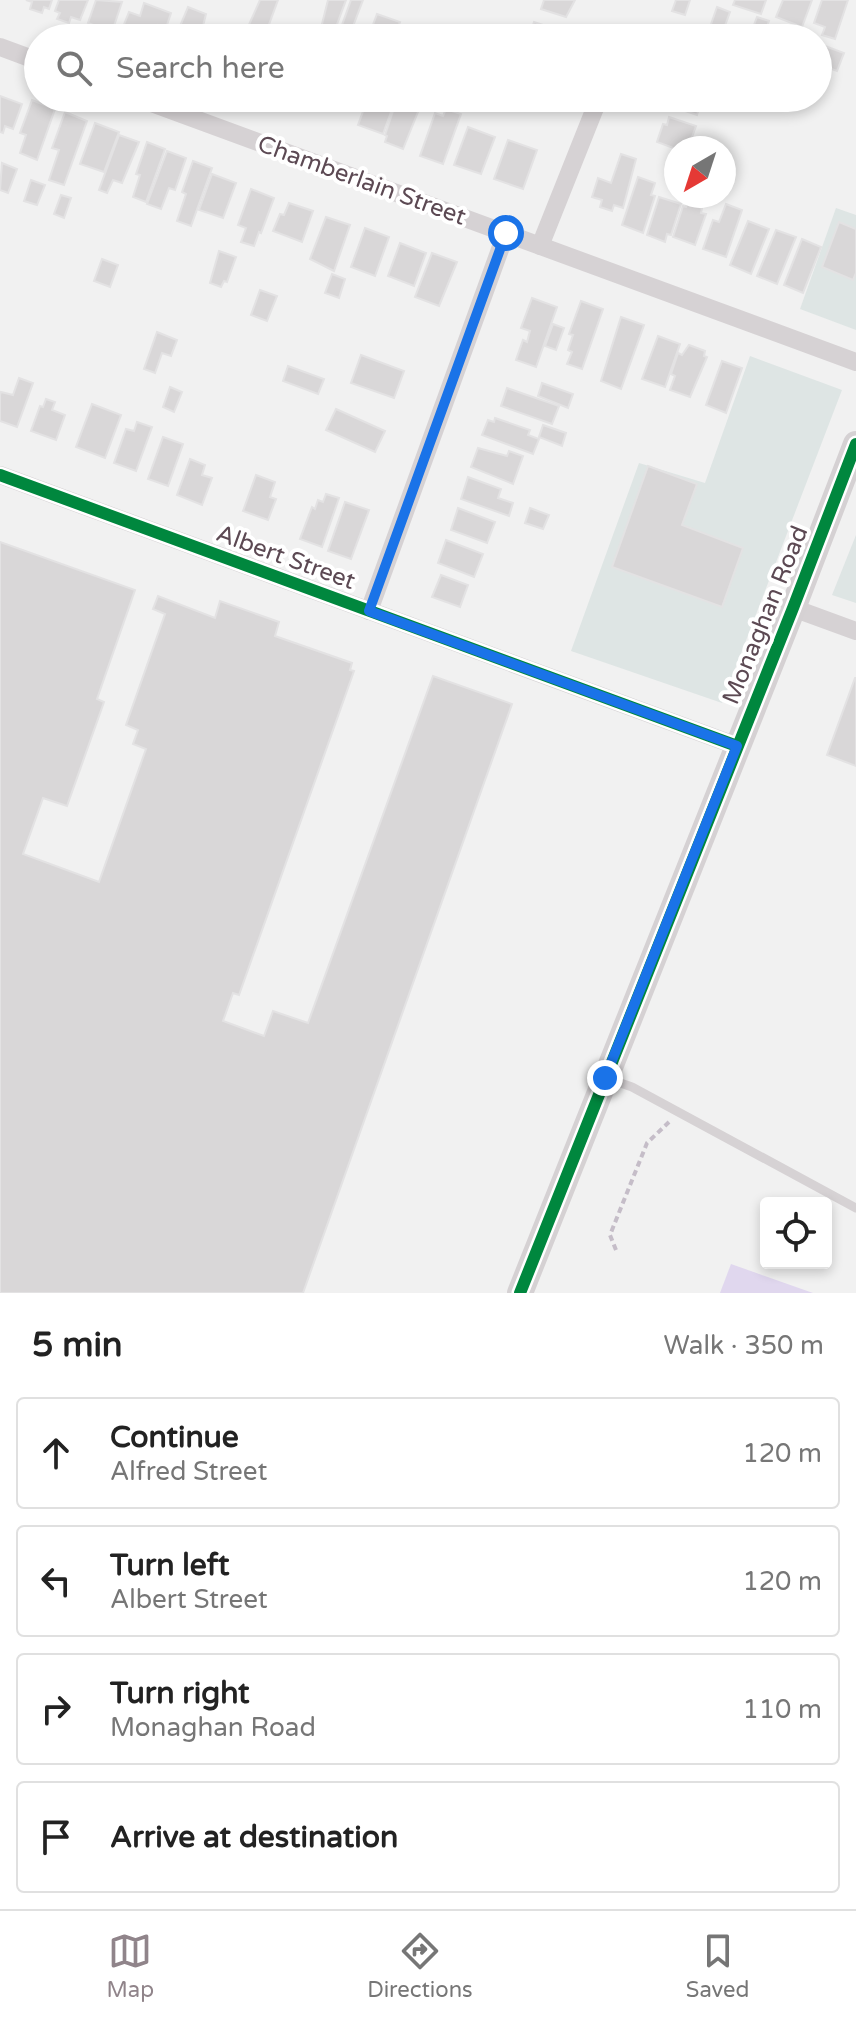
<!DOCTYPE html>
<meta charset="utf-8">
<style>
:root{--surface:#fff;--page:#f6f6f6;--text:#222;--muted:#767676;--line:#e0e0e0;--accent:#90848a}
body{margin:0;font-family:"Varela Round",sans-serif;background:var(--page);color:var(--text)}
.controls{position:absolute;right:24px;bottom:24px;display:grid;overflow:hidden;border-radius:8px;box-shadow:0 4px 12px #0003}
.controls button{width:72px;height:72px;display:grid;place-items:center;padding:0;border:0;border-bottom:2px solid var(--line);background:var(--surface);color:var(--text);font:40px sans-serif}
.compass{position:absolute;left:664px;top:136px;width:72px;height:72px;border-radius:50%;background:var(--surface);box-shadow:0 4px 12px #0003;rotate:219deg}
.stop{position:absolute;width:24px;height:24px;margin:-18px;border:6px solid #1a73e8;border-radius:50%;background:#fff}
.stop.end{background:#1a73e8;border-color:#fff;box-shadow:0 2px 8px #0008}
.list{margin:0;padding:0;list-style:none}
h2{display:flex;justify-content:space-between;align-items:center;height:104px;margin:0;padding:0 32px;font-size:34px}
h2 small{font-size:26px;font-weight:400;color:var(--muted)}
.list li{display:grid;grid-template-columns:52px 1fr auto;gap:24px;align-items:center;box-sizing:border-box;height:112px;margin:0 16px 16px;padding:0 16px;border:2px solid var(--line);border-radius:8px}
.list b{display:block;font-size:30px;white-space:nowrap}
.list p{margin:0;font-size:26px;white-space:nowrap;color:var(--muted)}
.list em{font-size:26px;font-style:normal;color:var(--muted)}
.icon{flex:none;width:44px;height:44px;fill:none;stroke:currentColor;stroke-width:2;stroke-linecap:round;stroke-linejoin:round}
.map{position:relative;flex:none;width:856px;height:1293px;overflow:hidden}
.search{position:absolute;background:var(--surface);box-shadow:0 4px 12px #0003;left:24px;right:24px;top:24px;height:88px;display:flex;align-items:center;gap:20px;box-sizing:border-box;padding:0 28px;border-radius:44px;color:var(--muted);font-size:30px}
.sheet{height:616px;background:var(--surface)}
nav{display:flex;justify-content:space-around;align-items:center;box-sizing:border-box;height:112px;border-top:2px solid var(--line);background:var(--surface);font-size:22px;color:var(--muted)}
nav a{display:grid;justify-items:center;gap:4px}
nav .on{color:var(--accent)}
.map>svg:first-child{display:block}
</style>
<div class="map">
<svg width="856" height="1293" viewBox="0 0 856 1293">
<rect width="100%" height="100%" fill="#f1f1f1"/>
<g fill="#dee5e4">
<polygon points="836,208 856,215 856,330 800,309"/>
<polygon points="750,356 842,390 722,703 571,651 639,463 705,483"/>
<polygon points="856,535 856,603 832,595"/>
</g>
<polygon fill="#e0d7ee" points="731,1264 813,1293 720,1293"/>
<g fill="#d9d7d8" stroke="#e3e2e3" stroke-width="2">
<polygon points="26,0 52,0 49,9 44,7 42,13 30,9 32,2"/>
<polygon points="59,0 88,0 80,20 71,17 69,23 57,19 60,13 55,11"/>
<polygon points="96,0 122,2 112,32 88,23"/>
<polygon points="260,0 278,0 264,38 243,38"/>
<polygon points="328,0 346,0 332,38 319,36"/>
<polygon points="351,0 363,0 352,29 342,25"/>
<polygon points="575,0 566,17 541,9 544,0"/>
<polygon points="676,0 690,0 685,15 672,11"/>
<polygon points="735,0 766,0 761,14 733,5"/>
<polygon points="783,0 812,0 802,27 776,17"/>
<polygon points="822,0 848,0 835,39 822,35 825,27 814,23"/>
<polygon points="144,3 171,13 166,28 158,25 153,38 119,37 129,12 140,16"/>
<polygon points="188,7 206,14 200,38 175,38"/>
<polygon points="717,7 730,12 723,31 710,27"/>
<polygon points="377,14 400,22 394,38 368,38"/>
<polygon points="757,17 769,21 763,38 749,38"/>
<polygon points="534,22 558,30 556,38 529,38"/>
<polygon points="825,46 844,53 837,71 818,64"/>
<polygon points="0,96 22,104 13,129 5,126 3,133 0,132"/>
<polygon points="368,98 396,98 383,134 358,125"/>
<polygon points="401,98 422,102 403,149 385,142 387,136 385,135 395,105 398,106"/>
<polygon points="673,98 702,98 697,115 670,106"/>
<polygon points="32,100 55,109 37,160 20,153 26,135 20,133"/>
<polygon points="446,109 461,114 443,164 420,156 435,113 443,116"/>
<polygon points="65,112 87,121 64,185 49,180 59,150 52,148"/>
<polygon points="669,117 696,126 688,148 676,149 657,142 663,124 667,125"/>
<polygon points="95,123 119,132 104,172 80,164"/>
<polygon points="468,127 495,137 481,174 454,165"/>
<polygon points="119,135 139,142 122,183 113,180 107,193 99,190"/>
<polygon points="508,140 537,150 523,189 494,179"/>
<polygon points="147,142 165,149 146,202 133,197 140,175 136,174"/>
<polygon points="167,151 186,158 175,190 169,188 161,209 147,204"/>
<polygon points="621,154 636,159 623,208 614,205 612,211 600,207 602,200 592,197 598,178 611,183"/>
<polygon points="193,161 212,168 191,226 177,221 186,194 182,192"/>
<polygon points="2,163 17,169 8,193 0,190"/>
<polygon points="212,174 236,183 223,218 199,210"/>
<polygon points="638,177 655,183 651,195 655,196 643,233 622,225"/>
<polygon points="31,180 45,185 37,205 24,201"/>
<polygon points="251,189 274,198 261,233 259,232 254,246 241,242 246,228 238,225"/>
<polygon points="61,195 71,198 64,218 54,214"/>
<polygon points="659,197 681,204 671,235 667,234 665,242 647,235"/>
<polygon points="289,203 313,211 302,242 273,231 280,214 284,215"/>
<polygon points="687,203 702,208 701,213 706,214 695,245 673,237 683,206 686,207"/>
<polygon points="726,204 742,210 726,257 703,249 713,220 719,222"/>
<polygon points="326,217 350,225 334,271 310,259"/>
<polygon points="748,221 769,229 751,274 730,265"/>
<polygon points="839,222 856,229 856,273 853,280 822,267"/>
<polygon points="365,228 389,237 375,276 351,267"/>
<polygon points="776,230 796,237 777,284 757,276"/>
<polygon points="802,239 821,247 803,293 784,285"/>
<polygon points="400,243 426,253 414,286 388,276"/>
<polygon points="219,251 236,257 227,282 224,281 221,287 210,283"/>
<polygon points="432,253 457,262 439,306 415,297"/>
<polygon points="102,259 118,265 110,287 94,281"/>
<polygon points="332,274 345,279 339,298 325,293"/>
<polygon points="260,290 277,296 267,321 251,315"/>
<polygon points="532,298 557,307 536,367 516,360 523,340 527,342 530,331 521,328"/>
<polygon points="581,301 603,309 582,369 567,364 572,352 568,350 573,335 569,334"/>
<polygon points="621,317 644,325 621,389 601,381"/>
<polygon points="553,324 564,328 556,350 545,346"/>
<polygon points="157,332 177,340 171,356 162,353 155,373 144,369"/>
<polygon points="658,336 680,344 665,387 642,379"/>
<polygon points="689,345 705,351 704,356 707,357 690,397 670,390 675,376 671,374 678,353 682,355"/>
<polygon points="361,355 404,371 394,398 351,383"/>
<polygon points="722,361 742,368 726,413 706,405"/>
<polygon points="288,366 324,379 318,394 283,381"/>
<polygon points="19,378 33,383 17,427 0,421 0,395 1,392 13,395"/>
<polygon points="542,383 573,394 568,408 538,396"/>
<polygon points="170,387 182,392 174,412 163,407"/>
<polygon points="507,388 559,406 552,424 501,406"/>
<polygon points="46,399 55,402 52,410 65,415 56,440 31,431 40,406 43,407"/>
<polygon points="92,404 121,415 105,458 76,447"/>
<polygon points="336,409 385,431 375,452 326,430"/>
<polygon points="495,418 530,430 528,435 539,439 533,454 482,435 488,420 494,422"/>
<polygon points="137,422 152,427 136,471 114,463 126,429 134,431"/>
<polygon points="543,425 566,433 562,446 539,437"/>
<polygon points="163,437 183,444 168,486 148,479"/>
<polygon points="478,448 507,456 509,451 523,456 513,484 471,467"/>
<polygon points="190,459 205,465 202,475 212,478 202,505 177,495"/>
<polygon points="648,466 697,484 682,525 743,548 722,607 612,567"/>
<polygon points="256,475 275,482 270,497 276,499 268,520 243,511"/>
<polygon points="468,477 501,489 498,498 513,503 509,516 461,499"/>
<polygon points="326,494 339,498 322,547 300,539 312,507 315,509 318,500 323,502"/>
<polygon points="345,502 369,510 351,559 328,551"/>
<polygon points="458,508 495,522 487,543 451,530"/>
<polygon points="530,508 549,515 543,529 525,523"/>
<polygon points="446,540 483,554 474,577 438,563"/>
<polygon points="0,542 135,590 97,699 104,702 67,806 43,798 23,854 99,882 146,749 133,744 138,730 126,725 165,614 153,609 158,596 215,618 220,601 279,622 275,636 352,663 350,670 354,671 239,995 233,993 223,1021 264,1036 273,1011 308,1023 433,676 512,704 303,1293 0,1293"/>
<polygon points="441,575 468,585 460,607 432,597"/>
<polygon points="855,678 856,678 856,766 827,755"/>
</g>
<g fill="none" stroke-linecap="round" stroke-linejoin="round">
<polyline stroke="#c5bdc8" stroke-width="4" stroke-dasharray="6 4" stroke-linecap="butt" points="616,1250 610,1235 647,1143 669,1122"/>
<polyline stroke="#d6d2d4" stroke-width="9" points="609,1079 632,1087 856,1208"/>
<g stroke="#d6d2d4" stroke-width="18">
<polyline points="623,38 624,35"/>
<polyline points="0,47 38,61"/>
<polyline points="138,98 856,362"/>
<polyline points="540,246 599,98"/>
<polyline points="0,475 737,746"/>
<polyline points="793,608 856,631"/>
<polyline points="369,611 506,233"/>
</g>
<polyline stroke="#d5d1d3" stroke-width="26" points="520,1293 793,608 856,444"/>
<g stroke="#fff" stroke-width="17">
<g id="cycleway">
<polyline points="0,475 737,746"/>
<polyline points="520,1293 793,608 856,444"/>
</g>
</g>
<use href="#cycleway" stroke="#00873e" stroke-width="12"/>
</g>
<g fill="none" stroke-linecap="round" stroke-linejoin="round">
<polyline stroke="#1a73e8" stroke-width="10" points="506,233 369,611 737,746 605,1078"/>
</g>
<g text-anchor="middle" stroke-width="8" stroke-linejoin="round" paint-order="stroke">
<g font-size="24" fill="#5c4953" stroke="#fff">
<text transform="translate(362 180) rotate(20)" y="8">Chamberlain Street</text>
<text transform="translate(286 557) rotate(20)" y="8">Albert Street</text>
<text transform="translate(765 615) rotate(-68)" y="8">Monaghan Road</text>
</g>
</g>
</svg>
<div class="controls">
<button><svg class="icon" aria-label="locate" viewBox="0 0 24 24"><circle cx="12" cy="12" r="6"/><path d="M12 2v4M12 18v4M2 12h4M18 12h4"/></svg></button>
</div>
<svg class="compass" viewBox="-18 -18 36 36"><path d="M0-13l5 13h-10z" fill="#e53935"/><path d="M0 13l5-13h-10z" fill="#767676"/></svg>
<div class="stop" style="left:506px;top:233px"></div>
<div class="stop end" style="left:605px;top:1078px"></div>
<div class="search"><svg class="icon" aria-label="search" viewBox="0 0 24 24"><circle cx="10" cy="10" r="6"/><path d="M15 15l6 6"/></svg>Search here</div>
</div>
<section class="sheet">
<h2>5 min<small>Walk · 350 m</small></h2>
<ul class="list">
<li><svg class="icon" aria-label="ahead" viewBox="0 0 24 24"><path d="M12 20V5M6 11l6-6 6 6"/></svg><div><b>Continue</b><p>Alfred Street</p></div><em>120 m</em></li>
<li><svg class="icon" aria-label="left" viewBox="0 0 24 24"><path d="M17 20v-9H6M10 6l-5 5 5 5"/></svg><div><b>Turn left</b><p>Albert Street</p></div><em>120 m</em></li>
<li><svg class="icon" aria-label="right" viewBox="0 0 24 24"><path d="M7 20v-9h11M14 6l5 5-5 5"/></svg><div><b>Turn right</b><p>Monaghan Road</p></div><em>110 m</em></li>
<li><svg class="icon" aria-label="arrive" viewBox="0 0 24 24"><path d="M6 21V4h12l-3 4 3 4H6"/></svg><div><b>Arrive at destination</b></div></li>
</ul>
</section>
<nav>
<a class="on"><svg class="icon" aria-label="map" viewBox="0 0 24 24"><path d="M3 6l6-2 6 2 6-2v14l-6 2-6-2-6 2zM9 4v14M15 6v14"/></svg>Map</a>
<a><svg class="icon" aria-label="directions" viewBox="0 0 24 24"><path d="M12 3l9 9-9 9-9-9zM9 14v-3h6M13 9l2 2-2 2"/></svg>Directions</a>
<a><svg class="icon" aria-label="saved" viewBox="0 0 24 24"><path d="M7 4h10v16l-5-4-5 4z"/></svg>Saved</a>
</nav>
